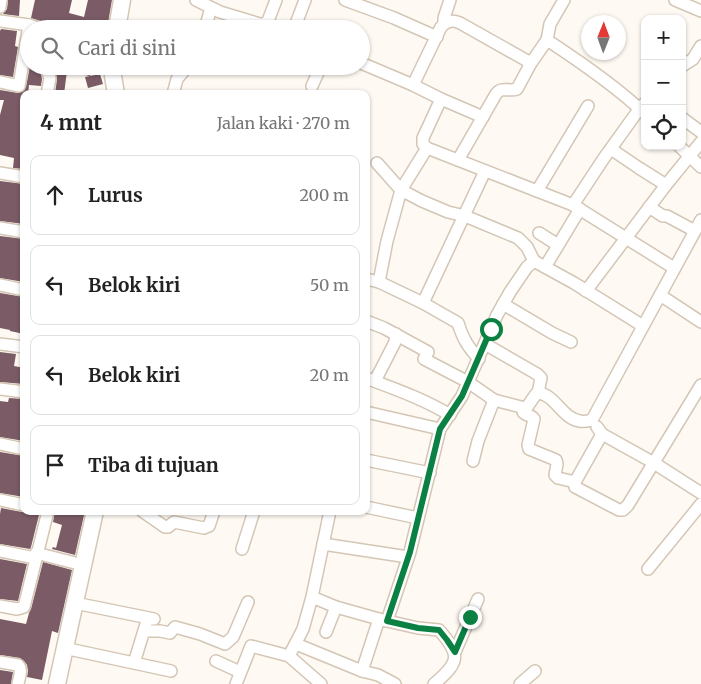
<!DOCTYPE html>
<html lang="id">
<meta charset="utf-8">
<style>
:root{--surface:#fff;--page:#f2f2f2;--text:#222;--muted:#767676;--line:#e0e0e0}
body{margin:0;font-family:Merriweather,serif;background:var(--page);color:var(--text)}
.controls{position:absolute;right:15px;top:15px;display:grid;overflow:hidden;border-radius:10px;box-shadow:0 1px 4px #0004}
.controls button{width:45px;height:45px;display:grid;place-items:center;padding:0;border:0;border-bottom:1px solid var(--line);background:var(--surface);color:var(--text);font:25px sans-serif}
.compass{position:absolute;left:581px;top:15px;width:45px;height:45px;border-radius:50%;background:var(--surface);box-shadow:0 1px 4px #0004;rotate:1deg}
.stop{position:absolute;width:15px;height:15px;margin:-11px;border:4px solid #0b8043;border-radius:50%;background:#fff}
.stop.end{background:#0b8043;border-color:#fff;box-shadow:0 1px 5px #0008}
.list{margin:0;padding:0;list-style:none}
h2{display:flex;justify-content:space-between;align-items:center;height:65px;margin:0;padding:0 20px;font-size:21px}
h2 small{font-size:16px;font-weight:400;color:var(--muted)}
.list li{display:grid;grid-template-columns:32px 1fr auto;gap:15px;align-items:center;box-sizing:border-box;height:80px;margin:0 10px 10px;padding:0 10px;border:1px solid var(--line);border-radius:10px}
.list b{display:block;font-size:19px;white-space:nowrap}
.list em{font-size:16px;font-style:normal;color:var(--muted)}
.icon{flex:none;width:28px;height:28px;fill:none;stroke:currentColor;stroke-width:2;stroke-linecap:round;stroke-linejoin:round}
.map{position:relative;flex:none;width:701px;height:684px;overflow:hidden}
.search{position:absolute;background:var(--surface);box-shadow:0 1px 4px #0004;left:20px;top:20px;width:350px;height:55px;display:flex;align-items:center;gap:12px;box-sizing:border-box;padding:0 18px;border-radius:28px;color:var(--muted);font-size:19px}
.panel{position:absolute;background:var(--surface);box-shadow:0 1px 4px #0004;left:20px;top:90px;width:350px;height:425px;border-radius:10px}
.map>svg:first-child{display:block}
</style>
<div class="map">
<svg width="701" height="684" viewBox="0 0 701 684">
<rect width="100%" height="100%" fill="#fef9f2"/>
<g fill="#7b5c66">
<polygon points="8,0 20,0 19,16 3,14 7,9"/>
<polygon points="35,0 72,0 69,13 84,17 88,0 112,0 107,29 88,26 88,29 48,29 47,24 44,22 31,18"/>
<polygon points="1,29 17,31 15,46 18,47 13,77 0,75 0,31"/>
<polygon points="30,66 40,69 42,79 41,86 29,85 28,94 24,94 24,169 13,168 14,158 0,155 0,115 4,100 0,100 0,90 18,93 24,91 26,87"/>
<polygon points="55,66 92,66 90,76 67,71 64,94 55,94 57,79 55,70"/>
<polygon points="100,74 103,84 88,88 85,77"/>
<polygon points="0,181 24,184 24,224 0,221"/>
<polygon points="0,236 24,239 24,282 0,278"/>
<polygon points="0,293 24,297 24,306 22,316 24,316 24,334 10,331 10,330 0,328"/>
<polygon points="0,352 16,354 14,366 24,368 24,384 0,382"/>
<polygon points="9,398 24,399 24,441 0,437 0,401 8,402"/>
<polygon points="0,452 24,456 24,497 0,493"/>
<polygon points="1,508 22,512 40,511 31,547 30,549 0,544 0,514"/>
<polygon points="55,511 85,511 75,555 52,549 53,547 56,548 62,525 53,522"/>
<polygon points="0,559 27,564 18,601 0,599"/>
<polygon points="43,562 72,570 58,633 52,631 42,680 27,677 28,671 27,665 24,661 20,658 0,655 0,619 26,624 29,613 31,609"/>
<polygon points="0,670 13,672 11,684 0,684"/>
</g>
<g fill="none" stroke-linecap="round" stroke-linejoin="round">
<g stroke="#d4c6b5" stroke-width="14">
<g id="street">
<polyline points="196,0 220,12 260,24 264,24 268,21 276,0"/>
<polyline points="345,0 394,18 437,37"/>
<path d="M564,0L550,24L547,40C579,61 616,86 644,113"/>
<polyline points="675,0 701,11"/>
<polyline points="0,7 1,0"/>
<polyline points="0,21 29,25 41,29"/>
<polyline points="444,23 444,18 450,0"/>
<polyline points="205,29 211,8"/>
<polyline points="294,29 305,0"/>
<polyline points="361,63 413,85 441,99 483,117"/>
<polyline points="682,66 693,59 701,46"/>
<polyline points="0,82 19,86 29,25"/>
<path d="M413,85L441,27C447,20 453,20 460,23L531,63L547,40"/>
<polyline points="312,86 321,66"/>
<polyline points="47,94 50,78 47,70 48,66"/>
<polyline points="173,94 177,79 188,66"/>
<polyline points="441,99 423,138 423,144 427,148 573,205"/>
<polyline points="645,103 640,108 604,158 573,205 674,268"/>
<polyline points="682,118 701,132"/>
<polyline points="679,146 701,167"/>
<polyline points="611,149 639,168 666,185"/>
<path d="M458,160L496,94C502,86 509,92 517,89L531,63"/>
<polyline points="377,163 401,190 427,148"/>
<polyline points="0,173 24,177"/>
<polyline points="537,191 588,106"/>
<polyline points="649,207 663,216 667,216 695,231"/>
<polyline points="0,228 24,232"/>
<polyline points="539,233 558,245"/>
<polyline points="545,267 580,209"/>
<polyline points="366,279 379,282"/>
<polyline points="0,285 24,290"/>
<polyline points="586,291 666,185 701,142"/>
<polyline points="660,295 701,322"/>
<polyline points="423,303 485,171"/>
<polyline points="503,304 552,333 571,342"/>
<polyline points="366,321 384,328 428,352 424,359 468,382 494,400 478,441 473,461"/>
<polyline points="0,344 24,347"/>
<polyline points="485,344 537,374 541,378 538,393 536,394 527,407 525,408 494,400"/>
<path d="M479,359C468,347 463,339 458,323L423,303L379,282L387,241L401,190L422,201L448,212L465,216L518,238L527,247L534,261"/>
<path d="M366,378C395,389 424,399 450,415"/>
<polyline points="375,381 395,342 396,334"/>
<polyline points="0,389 24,392"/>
<path d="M538,393C555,394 562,419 580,421C583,422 588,421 592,420"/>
<path d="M525,408L523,412C526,416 532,415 534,419L528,445L529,449L556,460L557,464L555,475L558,478L575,482"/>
<polyline points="366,412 440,429"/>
<polyline points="592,420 701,220"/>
<polyline points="597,427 602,434 654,463 701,493"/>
<polyline points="602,434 575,482 575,487 619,510 623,510 628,505 701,385"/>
<polyline points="0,444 24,449"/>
<polyline points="366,460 430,473"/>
<polyline points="0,500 24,505"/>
<polyline points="366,507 418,518"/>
<polyline points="142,511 165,527 168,527 174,522 204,528 209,526 214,511"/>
<polyline points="323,544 408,557"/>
<polyline points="242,549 254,511"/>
<polyline points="0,551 35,558"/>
<polyline points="36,553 83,565"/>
<polyline points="648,569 701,504"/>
<polyline points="312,597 336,607 386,621"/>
<polyline points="75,603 154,619"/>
<polyline points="0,606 17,609 24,607 48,511"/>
<polyline points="379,619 362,671 378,675 395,684"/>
<polyline points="144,631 160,631 170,633 175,627 200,634 225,644 233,637 248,602"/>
<polyline points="326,632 336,607"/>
<polyline points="296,644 362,671"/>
<polyline points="64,648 171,671"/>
<polyline points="455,652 478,599"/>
<polyline points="289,656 303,629 312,597 330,511"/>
<polyline points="216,661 240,672"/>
<path d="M0,662L18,665C23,670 19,678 18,684"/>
<polyline points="134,663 146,624"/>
<polyline points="236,684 251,646 289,656 321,684"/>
<path d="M434,684C460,662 461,655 439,630L418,628L387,621L410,552L440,429L462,396L497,315L510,292L527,267L534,261L574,283L643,326"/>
<polyline points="520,684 535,671"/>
</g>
</g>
<g stroke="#d4c6b5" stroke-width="19">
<g id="secondary">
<polyline points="117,29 122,0"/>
<polyline points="113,66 113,76 116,94"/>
<polyline points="57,684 95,511"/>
</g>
</g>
<use href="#street" stroke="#fff" stroke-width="11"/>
<use href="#secondary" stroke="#fff" stroke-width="16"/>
</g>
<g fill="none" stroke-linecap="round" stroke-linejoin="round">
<polyline stroke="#0b8043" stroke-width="6" points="470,617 455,652 447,640 439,630 418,628 387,621 410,552 440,429 462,396 491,329"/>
</g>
</svg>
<div class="controls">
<button>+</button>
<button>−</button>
<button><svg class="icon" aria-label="locate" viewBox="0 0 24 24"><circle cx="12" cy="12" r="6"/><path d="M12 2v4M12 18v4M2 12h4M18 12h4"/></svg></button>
</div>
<svg class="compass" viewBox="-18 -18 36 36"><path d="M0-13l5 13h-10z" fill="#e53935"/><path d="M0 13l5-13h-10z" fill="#767676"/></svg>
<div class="stop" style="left:491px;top:329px"></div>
<div class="stop end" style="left:470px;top:617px"></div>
<div class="search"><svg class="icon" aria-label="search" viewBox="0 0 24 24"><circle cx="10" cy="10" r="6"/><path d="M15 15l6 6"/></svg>Cari di sini</div>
<section class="panel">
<h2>4 mnt<small>Jalan kaki · 270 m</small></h2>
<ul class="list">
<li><svg class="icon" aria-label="ahead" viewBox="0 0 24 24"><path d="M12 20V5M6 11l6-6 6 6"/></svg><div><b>Lurus</b></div><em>200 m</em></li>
<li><svg class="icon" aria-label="left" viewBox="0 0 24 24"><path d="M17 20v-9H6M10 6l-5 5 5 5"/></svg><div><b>Belok kiri</b></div><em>50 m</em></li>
<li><svg class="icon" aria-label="left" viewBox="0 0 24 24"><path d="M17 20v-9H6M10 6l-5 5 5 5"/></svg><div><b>Belok kiri</b></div><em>20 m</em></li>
<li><svg class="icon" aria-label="arrive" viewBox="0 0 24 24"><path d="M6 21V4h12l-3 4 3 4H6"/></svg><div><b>Tiba di tujuan</b></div></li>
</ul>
</section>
</div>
